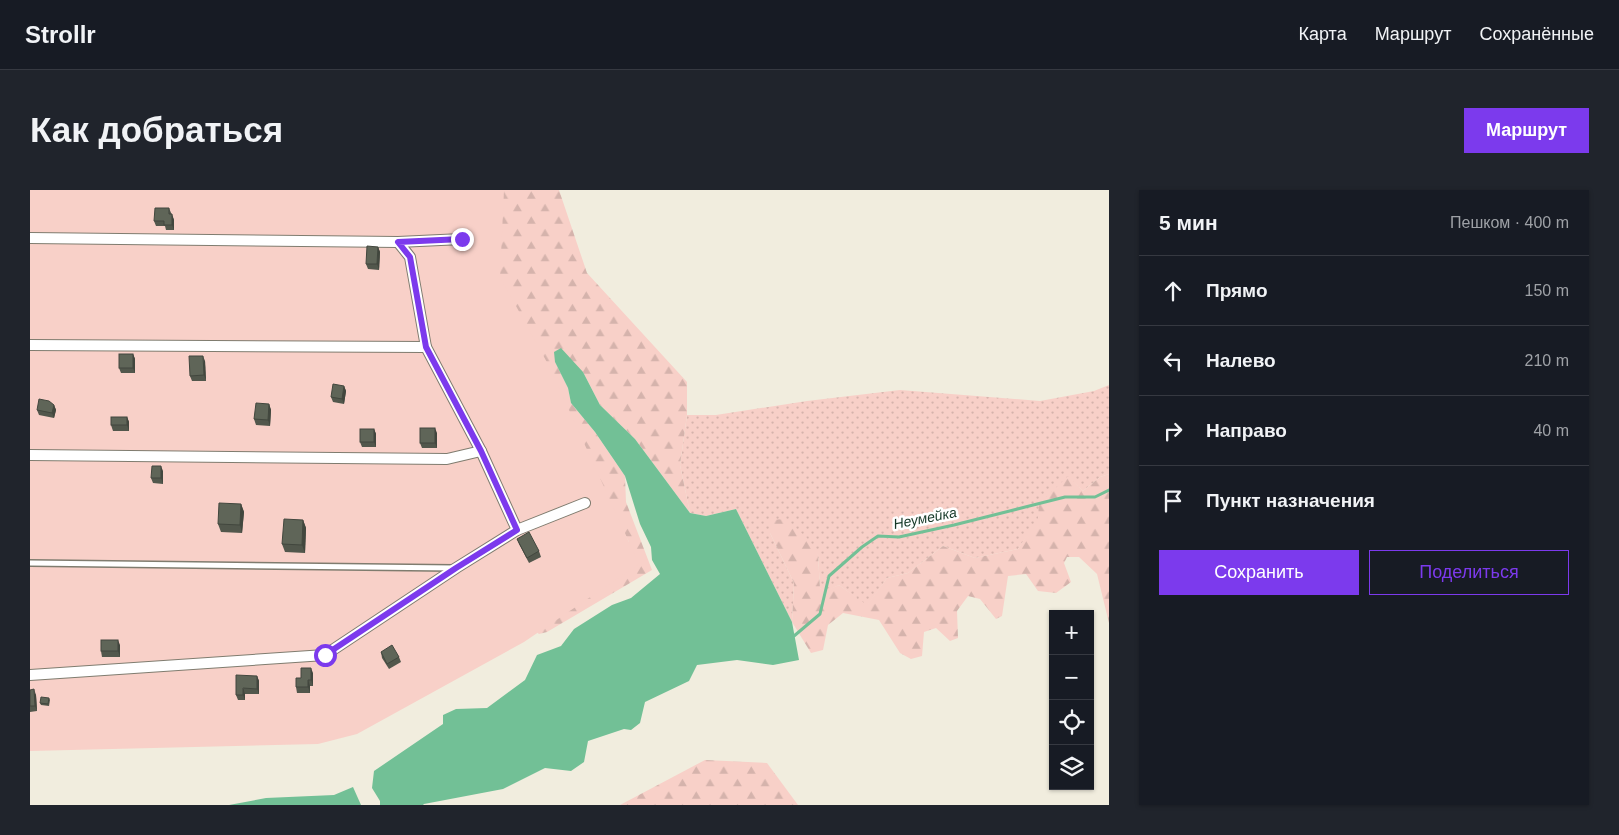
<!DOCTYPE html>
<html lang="ru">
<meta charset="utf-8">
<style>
:root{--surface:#171b24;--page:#20242c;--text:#f1f3f6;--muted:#9ea1a6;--line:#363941;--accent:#7c3aed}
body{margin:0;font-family:Arial,sans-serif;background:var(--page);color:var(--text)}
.controls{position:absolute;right:15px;bottom:15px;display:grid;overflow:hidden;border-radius:0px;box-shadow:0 1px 4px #0004}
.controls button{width:45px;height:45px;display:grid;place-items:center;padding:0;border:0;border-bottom:1px solid var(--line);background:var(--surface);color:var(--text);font:25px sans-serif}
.stop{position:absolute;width:15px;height:15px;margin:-11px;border:4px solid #7c3aed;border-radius:50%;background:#fff}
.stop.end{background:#7c3aed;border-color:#fff;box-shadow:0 1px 5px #0008}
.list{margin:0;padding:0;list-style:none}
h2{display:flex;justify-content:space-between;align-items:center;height:65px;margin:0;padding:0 20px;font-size:21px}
h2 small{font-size:16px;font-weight:400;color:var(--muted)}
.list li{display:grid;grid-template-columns:32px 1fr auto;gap:15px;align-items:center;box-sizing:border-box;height:70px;padding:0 20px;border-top:1px solid var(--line)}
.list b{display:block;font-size:19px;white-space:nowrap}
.list em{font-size:16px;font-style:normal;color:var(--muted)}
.actions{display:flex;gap:10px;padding:15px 20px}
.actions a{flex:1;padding:11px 0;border:1px solid var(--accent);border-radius:0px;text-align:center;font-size:18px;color:var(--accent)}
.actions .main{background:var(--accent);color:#fff}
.icon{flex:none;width:28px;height:28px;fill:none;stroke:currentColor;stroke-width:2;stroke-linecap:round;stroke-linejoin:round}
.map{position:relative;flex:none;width:1079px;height:615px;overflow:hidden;border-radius:0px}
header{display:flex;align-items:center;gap:30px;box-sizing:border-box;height:70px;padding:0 25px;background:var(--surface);border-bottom:1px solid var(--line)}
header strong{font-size:24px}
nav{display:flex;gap:28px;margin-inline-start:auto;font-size:18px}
.intro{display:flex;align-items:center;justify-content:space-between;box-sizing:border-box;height:120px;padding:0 30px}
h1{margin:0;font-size:35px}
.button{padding:12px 22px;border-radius:0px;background:var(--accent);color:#fff;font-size:18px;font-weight:700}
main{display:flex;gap:30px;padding:0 30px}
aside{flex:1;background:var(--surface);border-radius:0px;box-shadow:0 1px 4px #0004}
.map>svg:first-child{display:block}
</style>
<header>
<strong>Strollr</strong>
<nav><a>Карта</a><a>Маршрут</a><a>Сохранённые</a></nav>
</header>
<div class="intro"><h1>Как добраться</h1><a class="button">Маршрут</a></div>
<main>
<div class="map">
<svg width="1079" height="615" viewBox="0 0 1079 615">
<defs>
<pattern id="grass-dots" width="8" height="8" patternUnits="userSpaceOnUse" patternTransform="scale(1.25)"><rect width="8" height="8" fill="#f8d0c8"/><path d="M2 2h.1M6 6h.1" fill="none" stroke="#d5b3ac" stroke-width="1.8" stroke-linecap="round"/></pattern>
<pattern id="forest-firs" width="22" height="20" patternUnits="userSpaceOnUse" patternTransform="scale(1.25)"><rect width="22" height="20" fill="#f8d0c8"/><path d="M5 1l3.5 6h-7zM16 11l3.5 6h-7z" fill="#d5b3ac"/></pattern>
</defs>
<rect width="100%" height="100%" fill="#f1edde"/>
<polygon fill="url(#grass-dots)" points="1079,195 1079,284 1070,287 1053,301 1038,287 988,359 945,368 913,356 878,383 857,388 837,416 809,395 795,402 790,398 788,365 740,343 764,393 762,432 706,319 676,326 660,323 650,275 657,225 686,225 777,211 870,200 1010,211 1064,201"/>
<g fill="url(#forest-firs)">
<polygon points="462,0 529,0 557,83 657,192 657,225 650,275 660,323 605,249 570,215 553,182 525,172 538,198 541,213 565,242 595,286 596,312 622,380 517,442 509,444 502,438 596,370 599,352 457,79"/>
<polygon points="1079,284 1079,433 1067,384 1049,367 1037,367 1034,373 1041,392 1026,403 1008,401 996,384 978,386 972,426 966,429 950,409 938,406 927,421 928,448 920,451 906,438 894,442 892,466 881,469 870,463 849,430 813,423 798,435 793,460 781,463 762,432 764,393 740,343 741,330 755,329 777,348 788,365 790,398 795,401 809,395 837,415 857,388 878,383 913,356 945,368 988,359 1008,328 1009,314 1038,286 1053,301 1070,287"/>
<polygon points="675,570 737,573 768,615 590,615"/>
</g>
<polygon fill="#f8d0c8" points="0,0 474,0 470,87 519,176 609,374 494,452 327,544 288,554 0,561"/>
<g fill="#72c096">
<polygon points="531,158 553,182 570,215 605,249 660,323 676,326 706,319 762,432 769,470 743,475 707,470 667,475 659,491 615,512 610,533 601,540 594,539 558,551 554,572 541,581 515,578 473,599 394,614 393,615 350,615 350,611 342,598 344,581 413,534 413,525 426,519 457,518 495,490 507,465 531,456 544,439 582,415 601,408 630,384 622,370 621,357 610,334 595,286 565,242 541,213 538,198 525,172 524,162"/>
<polygon points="323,597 331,615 199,615 236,608 304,605"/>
</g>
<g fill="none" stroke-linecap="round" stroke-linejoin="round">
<polyline stroke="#72c096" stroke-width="3" points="764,446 790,424 799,386 832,357 848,346 869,347 924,335 1035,307 1065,307 1079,300"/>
<g stroke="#7f7c6f" stroke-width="8">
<polyline id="lane" points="0,373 424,378"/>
</g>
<g stroke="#7f7c6f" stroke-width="12">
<g id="street">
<polyline points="0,48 368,52 380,67 396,157 451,261 487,340 426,378 295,465 0,485"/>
<polyline points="368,52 432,49"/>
<polyline points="0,155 396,157"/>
<polyline points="0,265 417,269 451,261"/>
<polyline points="487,340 555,313"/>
</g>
</g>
<use href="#lane" stroke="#fff" stroke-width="5"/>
<use href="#street" stroke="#fff" stroke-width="10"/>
</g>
<g fill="#52574c">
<polygon points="139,18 144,30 144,40 136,40 135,36 126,36 124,31"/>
<polygon points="348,57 350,62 349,80 338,79 336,74"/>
<polygon points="103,164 105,169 105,183 91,183 89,178"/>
<polygon points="175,171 176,191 162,191 160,186"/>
<polygon points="314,196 316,201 314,214 303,212 301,207"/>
<polygon points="239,214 241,220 240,236 226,235 224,229"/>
<polygon points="24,215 26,220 24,228 9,225 7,220"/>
<polygon points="97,227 99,232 99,241 83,241 81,235"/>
<polygon points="344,239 346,244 346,257 332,257 330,252"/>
<polygon points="407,243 407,258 392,258 390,253"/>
<polygon points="133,281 133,294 123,293 121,288"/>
<polygon points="211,314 214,322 212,343 191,342 188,334"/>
<polygon points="273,330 276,338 275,363 255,362 252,354"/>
<polygon points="487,349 509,361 511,367 499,373 489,354"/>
<polygon points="90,455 90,467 72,467 71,461"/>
<polygon points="351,462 369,467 371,472 359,479 352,468"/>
<polygon points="283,483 283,496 280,496 280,503 267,503 266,497 271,488"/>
<polygon points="227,486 229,491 229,504 215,504 215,510 208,510 206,505"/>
<polygon points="0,500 6,505 7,521 0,522"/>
<polygon points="19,508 20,510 19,516 11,515 10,513"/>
</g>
<g fill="#42473e">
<polygon points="142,24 144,30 144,40 142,35"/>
<polygon points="348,57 350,62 349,80 347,74"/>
<polygon points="103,164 105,169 105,183 103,178"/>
<polygon points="173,166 175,171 176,191 174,185"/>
<polygon points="314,196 316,201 314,214 312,209"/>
<polygon points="239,214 241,220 240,236 238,230"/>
<polygon points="24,215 26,220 24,228 22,223"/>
<polygon points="97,227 99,232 99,241 97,235"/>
<polygon points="405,238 407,243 407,258 405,253"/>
<polygon points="344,239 346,244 346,257 344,252"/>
<polygon points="131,276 133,281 133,294 131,288"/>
<polygon points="211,314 214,322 212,343 210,335"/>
<polygon points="273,330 276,338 275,363 272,355"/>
<polygon points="88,450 90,455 90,467 88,461"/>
<polygon points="281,478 283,483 283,496 281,490"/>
<polygon points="227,486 229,491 229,504 227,499"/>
<polygon points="278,490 280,496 280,503 278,497"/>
<polygon points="213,498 215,504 215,510 213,505"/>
<polygon points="4,499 6,505 7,521 5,516"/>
</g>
<g fill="#5f6558" stroke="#42473e">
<polygon points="125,18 139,18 139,24 142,24 142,35 134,35 134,31 124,31"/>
<polygon points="337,56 348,57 347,74 336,74"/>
<rect x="89" y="164" width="14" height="14"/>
<polygon points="159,166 173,166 174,185 160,186"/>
<polygon points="303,194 314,196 312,209 301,207"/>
<polygon points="9,209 19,211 24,215 22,223 7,220"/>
<polygon points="226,213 239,214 238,230 224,229"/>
<rect x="81" y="227" width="16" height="8"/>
<rect x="390" y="238" width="15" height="15"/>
<rect x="330" y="239" width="14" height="13"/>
<polygon points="122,276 131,276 131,288 121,288"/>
<polygon points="189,313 211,314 210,335 188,334"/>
<polygon points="254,329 273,330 272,355 252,354"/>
<polygon points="499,342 509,361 497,368 487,349"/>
<rect x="71" y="450" width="17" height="11"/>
<polygon points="362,455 369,467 357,474 351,462"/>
<polygon points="271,478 281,478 281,490 278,490 278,497 266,497 266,488 271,488"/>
<polygon points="206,485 227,486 227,499 213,498 213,505 206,505"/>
<polygon points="4,499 5,516 0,516 0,500"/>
<polygon points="11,507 19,508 18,514 10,513"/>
</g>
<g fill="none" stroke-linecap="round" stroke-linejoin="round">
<polyline stroke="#7c3aed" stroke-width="6" points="295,465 426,378 487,340 451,261 396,157 380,67 368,52 432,49"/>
</g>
<g text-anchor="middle" stroke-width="5" stroke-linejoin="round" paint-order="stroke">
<g font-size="14" font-style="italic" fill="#143726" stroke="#fff">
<text transform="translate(895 328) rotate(-11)" y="5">Неумейка</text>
</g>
</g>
</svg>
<div class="controls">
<button>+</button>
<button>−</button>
<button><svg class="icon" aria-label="locate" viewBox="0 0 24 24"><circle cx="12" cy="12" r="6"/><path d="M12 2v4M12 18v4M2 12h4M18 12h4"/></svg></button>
<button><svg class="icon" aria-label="layers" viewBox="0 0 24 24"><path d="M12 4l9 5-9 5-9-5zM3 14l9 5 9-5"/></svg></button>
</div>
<div class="stop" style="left:295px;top:465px"></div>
<div class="stop end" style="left:432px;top:49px"></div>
</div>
<aside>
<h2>5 мин<small>Пешком · 400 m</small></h2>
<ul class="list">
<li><svg class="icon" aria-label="ahead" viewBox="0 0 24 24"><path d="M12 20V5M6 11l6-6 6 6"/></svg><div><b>Прямо</b></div><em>150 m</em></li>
<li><svg class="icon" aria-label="left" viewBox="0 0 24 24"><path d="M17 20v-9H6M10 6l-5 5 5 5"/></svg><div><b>Налево</b></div><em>210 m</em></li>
<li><svg class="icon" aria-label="right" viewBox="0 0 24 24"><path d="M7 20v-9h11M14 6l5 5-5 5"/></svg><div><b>Направо</b></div><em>40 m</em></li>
<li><svg class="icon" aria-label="arrive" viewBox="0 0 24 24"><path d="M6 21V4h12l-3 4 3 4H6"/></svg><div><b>Пункт назначения</b></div></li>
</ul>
<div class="actions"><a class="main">Сохранить</a><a>Поделиться</a></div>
</aside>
</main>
